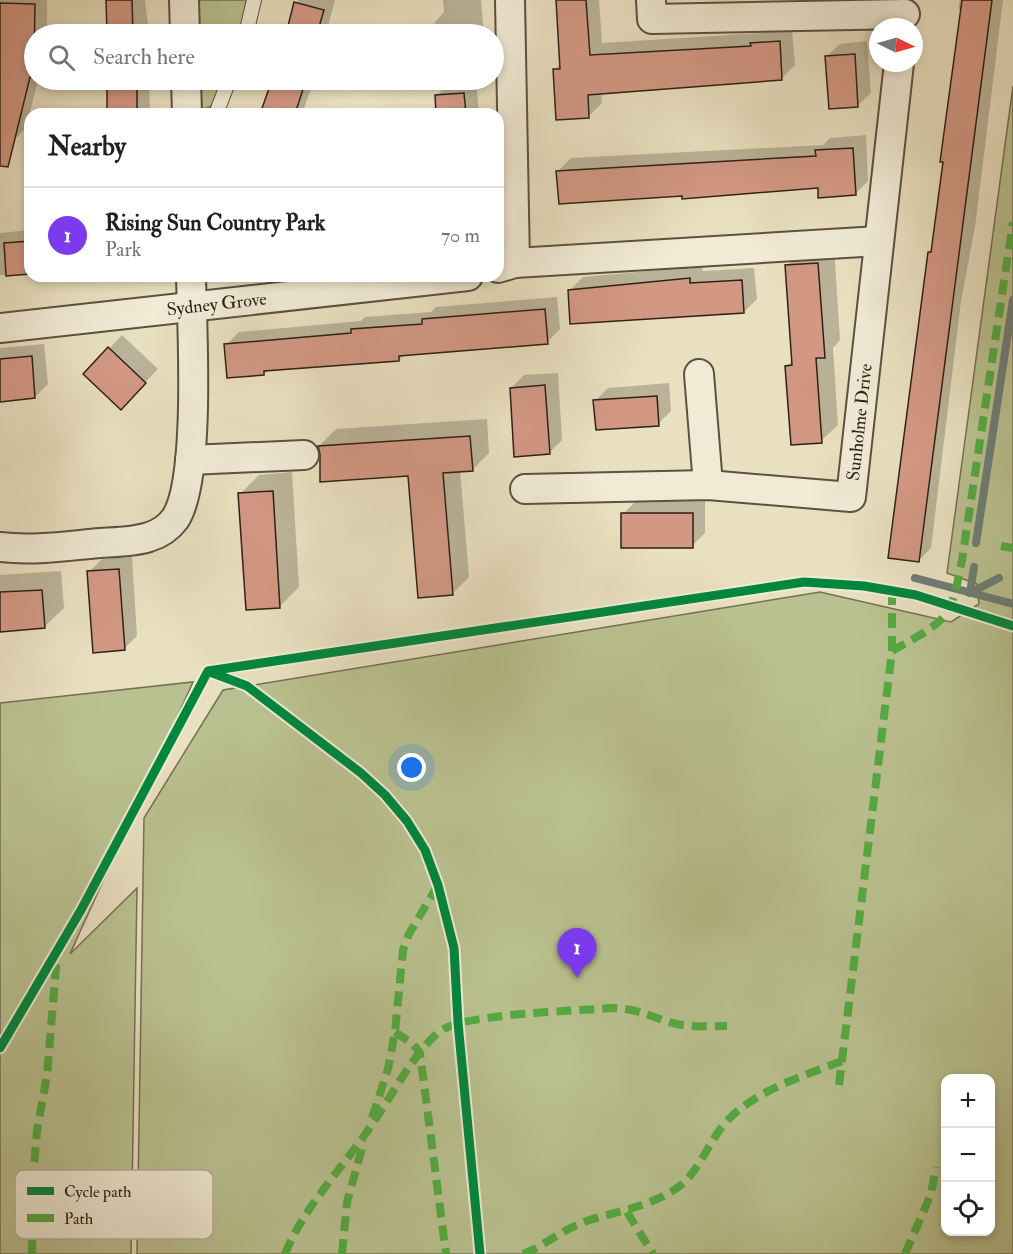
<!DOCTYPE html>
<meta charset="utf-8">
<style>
:root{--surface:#fff;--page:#f2f2f2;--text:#202124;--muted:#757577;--line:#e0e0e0;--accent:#7c3aed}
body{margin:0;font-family:"IM FELL Double Pica",serif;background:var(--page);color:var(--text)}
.controls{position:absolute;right:18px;bottom:18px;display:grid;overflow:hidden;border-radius:12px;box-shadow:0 3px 9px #0003}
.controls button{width:54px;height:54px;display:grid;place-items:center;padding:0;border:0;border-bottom:2px solid var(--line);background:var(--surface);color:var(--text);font:30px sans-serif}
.compass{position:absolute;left:869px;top:18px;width:54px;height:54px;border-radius:50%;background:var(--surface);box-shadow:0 3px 9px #0003;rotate:95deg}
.you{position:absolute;left:412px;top:768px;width:21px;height:21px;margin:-15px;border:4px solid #fff;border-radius:50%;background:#1a73e8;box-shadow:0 0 0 9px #1a73e833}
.badge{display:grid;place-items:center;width:39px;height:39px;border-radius:50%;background:var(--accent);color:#fff;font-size:20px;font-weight:700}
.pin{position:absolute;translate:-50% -50px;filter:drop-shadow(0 2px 3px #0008)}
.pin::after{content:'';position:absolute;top:32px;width:21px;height:18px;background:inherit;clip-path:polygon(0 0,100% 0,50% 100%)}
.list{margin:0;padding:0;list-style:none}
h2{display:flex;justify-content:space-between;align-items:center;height:78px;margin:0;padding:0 24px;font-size:26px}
h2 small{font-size:20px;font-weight:400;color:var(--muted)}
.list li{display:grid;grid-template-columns:39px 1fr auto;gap:18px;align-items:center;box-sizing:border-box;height:96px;padding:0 24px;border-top:2px solid var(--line)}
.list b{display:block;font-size:22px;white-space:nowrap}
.list p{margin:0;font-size:20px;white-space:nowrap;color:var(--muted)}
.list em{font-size:20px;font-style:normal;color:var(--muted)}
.icon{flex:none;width:33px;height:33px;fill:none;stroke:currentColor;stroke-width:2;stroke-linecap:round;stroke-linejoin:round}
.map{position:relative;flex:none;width:1013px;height:1254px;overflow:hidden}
.search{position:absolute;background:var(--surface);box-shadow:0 3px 9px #0003;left:24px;top:24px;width:480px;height:66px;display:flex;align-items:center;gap:15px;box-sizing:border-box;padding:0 21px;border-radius:33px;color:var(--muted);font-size:22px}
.panel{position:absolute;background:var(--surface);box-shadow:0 3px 9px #0003;left:24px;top:108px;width:480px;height:174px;border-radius:18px}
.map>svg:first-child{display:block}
</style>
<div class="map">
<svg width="1013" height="1254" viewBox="0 0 1013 1254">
<rect width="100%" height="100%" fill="#e9e0c0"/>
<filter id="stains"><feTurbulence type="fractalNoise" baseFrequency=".00333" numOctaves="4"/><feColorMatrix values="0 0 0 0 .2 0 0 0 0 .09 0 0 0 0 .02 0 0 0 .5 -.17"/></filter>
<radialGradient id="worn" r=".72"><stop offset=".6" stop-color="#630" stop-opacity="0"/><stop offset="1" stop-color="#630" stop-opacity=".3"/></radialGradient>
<g fill="#bac190" stroke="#747054" stroke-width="1.5" fill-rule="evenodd">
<polygon points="192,0 248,0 240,34 193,34"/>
<polygon points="194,80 224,80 214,105 204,109 194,100"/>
<path d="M1013,86V1254H137L144,818L223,690L820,592L951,622L979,604L977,584L947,573ZM990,1078V1232H946V1078Z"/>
<polygon points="193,682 70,954 137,888 131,1254 0,1254 0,703"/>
</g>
<g fill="#0003">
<polygon points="0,0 47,0 47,34 34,34 34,80 38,80 26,128 13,141 0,138"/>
<polygon points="108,0 145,0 149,34 106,34"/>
<polygon points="298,0 335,0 326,34 288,34"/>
<polygon points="443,0 481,0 484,34 436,34 435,22 444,12"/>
<polygon points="557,0 599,0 602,43 762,33 765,31 792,29 795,65 782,78 601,92 602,103 589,116 554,70 561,63"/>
<polygon points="960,0 1003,0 975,227 961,301 931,548 918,561 929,253 933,248 963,9 958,9"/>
<polygon points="867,41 871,93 858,105 827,56 840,44"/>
<polygon points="107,80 149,80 150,114 109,114"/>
<polygon points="273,80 314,80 302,114 262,114"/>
<polygon points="440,80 476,80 479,114 438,114 436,96 441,91"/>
<polygon points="866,135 868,181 855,194 819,186 683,194 558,171 571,158 823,145 830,138"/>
<polygon points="30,230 30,273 0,275 0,233"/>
<polygon points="834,247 840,340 833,348 838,425 821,441 787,366 793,360 787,266 803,249"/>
<polygon points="702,266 703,271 754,268 757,299 744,312 570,290 583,277"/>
<polygon points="557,297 560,329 547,342 405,354 399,360 269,369 264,374 226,345 239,332 361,321 365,317 431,312 436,307"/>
<polygon points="122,335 158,369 133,395 85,374"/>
<polygon points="44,344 48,384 35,397 0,400 0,348"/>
<polygon points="558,373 562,440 549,453 511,388 524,375"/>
<polygon points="669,383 671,411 658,424 595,401 608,388"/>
<polygon points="487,419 489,453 472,470 460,470 469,577 452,594 409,474 322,453 319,446 336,429"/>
<polygon points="292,472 299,587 280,606 240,494 259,475"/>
<polygon points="636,501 705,501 705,533 692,546 623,514"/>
<polygon points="132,557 137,636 124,649 89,572 102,559"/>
<polygon points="61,571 64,608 44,627 0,630 0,575"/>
</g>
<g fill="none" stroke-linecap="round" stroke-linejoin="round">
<g stroke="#6d7e76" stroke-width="8">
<polyline points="976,543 1013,300"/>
<polyline points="915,578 1013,604"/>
<polyline points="970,593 999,578"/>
<polyline points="970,593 974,567"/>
</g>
</g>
<g fill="#d39884" stroke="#2f2017" stroke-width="1.5">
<polygon points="106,0 132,0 133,34 107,34"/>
<polygon points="556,0 586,0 590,55 751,46 750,43 780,41 782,80 588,95 589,118 556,120 553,69 560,69"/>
<polygon points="962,0 992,0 919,562 888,558 928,252 931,252 943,162 940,162"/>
<polygon points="294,2 324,10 317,34 286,34"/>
<polygon points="0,3 35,4 34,61 8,167 0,166"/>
<polygon points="855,54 858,107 829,109 825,56"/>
<rect x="107" y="80" width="30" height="34"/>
<polygon points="272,80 306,80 295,114 260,114"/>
<polygon points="464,93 466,114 436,114 435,95"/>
<polygon points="853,148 856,195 818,198 818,188 682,199 682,196 559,204 556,171 816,156 815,150"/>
<polygon points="30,241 30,274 6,276 4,243"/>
<polygon points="818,263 825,358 816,358 822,443 791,445 785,366 792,365 785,265"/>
<polygon points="690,278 690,283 742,280 744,313 570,324 568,290"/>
<polygon points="545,309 548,344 399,356 399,361 264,371 264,375 227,378 224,344 351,333 351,329 422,324 422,319"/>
<polygon points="108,347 146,383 121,410 83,374"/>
<polygon points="32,356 35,398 0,402 0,359"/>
<polygon points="545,385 550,454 514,457 510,388"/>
<polygon points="657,396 659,426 596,430 593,400"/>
<polygon points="470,436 473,471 443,473 453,595 418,598 408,476 320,482 320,454 318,446"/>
<polygon points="273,491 280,608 246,610 238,493"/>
<rect x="621" y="513" width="72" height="35"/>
<polygon points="119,569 125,650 93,653 87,571"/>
<polygon points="42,590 45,628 0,632 0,592"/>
</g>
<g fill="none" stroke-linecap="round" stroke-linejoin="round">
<g stroke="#5e5041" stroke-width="16">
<g id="lane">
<polyline points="246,34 254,0"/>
<polyline points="216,114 229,80"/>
</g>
</g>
<g stroke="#5e5041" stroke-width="32">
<g id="street">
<polyline points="184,0 185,34"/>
<polyline points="510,0 515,263"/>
<polyline points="651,0 652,19 905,14"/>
<polyline points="186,80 187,114"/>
<polyline points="498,268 515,263 879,241"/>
<path id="s1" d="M0,328L468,276"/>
<polyline points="699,374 708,485"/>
<polyline points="190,460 304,455"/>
<path id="s2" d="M525,489L708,485L851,497L899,63"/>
<path d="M0,547C33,551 66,546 100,543C116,542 134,542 149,537C159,534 169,527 175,519C201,481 192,327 191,276"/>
</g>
</g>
<use href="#lane" stroke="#f1ebd6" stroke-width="14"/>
<use href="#street" stroke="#f1ebd6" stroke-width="28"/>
<g stroke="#54aa42" stroke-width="8" stroke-dasharray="15 8" stroke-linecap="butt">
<polyline points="1001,546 1013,548"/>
<polyline points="892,651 892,590"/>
<polyline points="395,1032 413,1044 420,1053 446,1254"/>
<path d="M839,1085L892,651C908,641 934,630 946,614C956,599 958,577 962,560L1013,222"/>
<polyline points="372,1118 388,1069 395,1032 403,950 409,934 438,885"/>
<polyline points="627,1212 653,1254"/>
<polyline points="32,1254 33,1178 37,1131 47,1075 57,956"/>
<path d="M285,1254C303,1209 338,1173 366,1133C385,1108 417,1046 442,1030C470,1013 576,1011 613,1008C638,1009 647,1015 669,1022C687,1028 708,1026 727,1026"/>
<polyline points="342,1254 347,1202 364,1141"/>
<path d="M523,1254C544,1246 562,1230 584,1222C615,1211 648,1208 677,1188C699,1173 708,1142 726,1122C754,1091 803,1076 842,1061"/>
<polyline points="905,1254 931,1194 936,1167"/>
</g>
<g stroke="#f1ebd6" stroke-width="13">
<g id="cycleway">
<polyline points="210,672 247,686 361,773 385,795 407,821 425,850 438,885 454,948 458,1023 480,1254"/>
<polyline points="0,1048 81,910 208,671 804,582 864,586 916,595 1013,626"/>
</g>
</g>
<use href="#cycleway" stroke="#00873e" stroke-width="9"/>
</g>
<g text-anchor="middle" stroke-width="6" stroke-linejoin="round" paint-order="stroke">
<g font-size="18" fill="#2f2017" stroke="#f1ebd6">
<text dy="6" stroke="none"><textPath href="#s1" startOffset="218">Sydney Grove</textPath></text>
<text dy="6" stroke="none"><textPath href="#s2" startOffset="402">Sunholme Drive</textPath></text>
</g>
</g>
<rect x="15" y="1170" width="198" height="69" rx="9" fill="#f1ebd6" stroke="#b7ae9d" stroke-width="1.5"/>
<rect x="27" y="1187" width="27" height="8" fill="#00873e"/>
<rect x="27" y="1214" width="27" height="8" fill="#54aa42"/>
<g font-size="16" fill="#2f2017">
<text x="64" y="1197">Cycle path</text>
<text x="64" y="1224">Path</text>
</g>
<rect width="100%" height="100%" filter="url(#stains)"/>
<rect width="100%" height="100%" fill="url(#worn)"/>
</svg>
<div class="controls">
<button>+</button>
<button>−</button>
<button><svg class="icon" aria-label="locate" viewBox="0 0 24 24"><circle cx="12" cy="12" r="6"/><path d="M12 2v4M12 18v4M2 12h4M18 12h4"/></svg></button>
</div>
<svg class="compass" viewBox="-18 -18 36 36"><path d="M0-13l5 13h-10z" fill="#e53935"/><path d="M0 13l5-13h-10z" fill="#757577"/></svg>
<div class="you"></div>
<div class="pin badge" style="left:577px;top:978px">1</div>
<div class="search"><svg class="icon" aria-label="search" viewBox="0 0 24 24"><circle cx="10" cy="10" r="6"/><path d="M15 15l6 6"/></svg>Search here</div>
<section class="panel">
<h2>Nearby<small></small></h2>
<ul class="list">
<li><span class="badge">1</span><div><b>Rising Sun Country Park</b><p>Park</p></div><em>70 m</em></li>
</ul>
</section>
</div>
